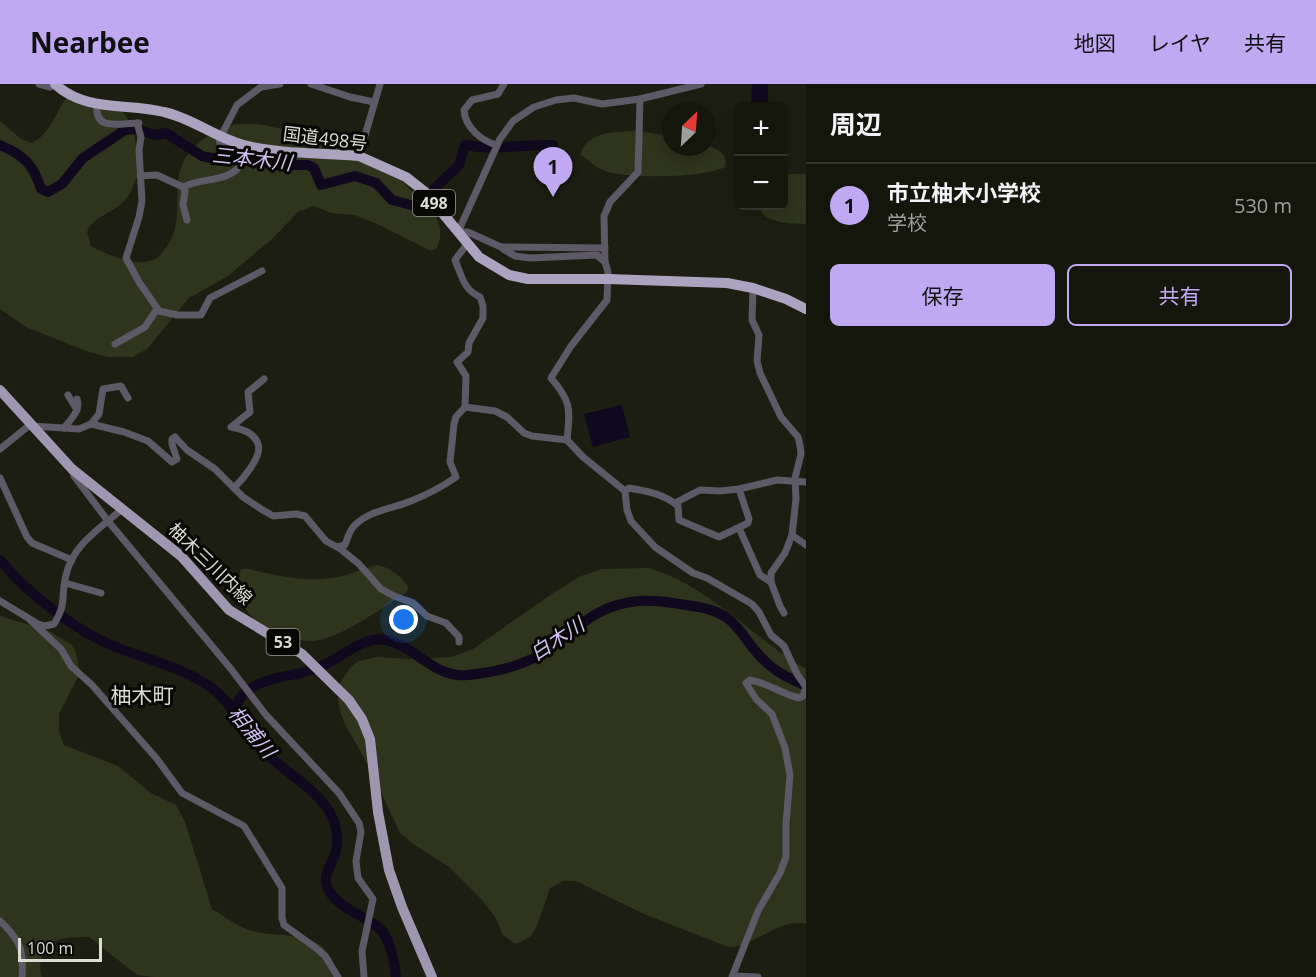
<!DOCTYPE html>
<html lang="ja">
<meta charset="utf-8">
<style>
:root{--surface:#14160c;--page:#1d1f15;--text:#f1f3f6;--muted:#9d9f9d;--line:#33352d;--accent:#c1a8f3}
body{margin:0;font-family:"Open Sans","Noto Sans JP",sans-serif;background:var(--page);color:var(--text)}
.controls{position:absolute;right:18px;top:18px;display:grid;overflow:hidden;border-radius:9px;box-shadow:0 3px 15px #0003}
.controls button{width:54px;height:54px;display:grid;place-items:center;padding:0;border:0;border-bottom:2px solid var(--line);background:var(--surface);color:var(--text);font:30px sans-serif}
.compass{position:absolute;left:662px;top:18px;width:54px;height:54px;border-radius:50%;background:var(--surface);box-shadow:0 3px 15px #0003;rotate:25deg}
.scale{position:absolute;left:18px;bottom:15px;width:84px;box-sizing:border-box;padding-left:6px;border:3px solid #dbddd4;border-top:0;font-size:16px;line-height:21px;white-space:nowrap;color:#dbddd4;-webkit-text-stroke:4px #070803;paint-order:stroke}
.you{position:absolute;left:404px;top:536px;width:21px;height:21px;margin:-15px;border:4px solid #fff;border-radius:50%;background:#1a73e8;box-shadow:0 0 0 9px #1a73e833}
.badge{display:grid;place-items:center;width:39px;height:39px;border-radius:50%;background:var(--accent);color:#111;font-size:20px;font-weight:700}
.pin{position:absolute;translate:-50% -50px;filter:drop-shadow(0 2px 3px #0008)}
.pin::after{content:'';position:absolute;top:32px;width:21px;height:18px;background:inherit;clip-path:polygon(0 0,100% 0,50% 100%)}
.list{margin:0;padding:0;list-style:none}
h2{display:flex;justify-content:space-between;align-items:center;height:78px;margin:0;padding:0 24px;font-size:26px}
h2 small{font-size:20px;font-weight:400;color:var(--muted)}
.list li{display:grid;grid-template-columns:39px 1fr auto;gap:18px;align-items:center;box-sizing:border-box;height:84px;padding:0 24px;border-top:2px solid var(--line)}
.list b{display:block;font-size:22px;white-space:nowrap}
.list p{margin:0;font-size:20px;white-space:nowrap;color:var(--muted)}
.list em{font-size:20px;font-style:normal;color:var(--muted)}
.actions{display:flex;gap:12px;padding:18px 24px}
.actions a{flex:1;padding:14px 0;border:2px solid var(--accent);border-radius:9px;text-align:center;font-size:21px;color:var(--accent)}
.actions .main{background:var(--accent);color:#111}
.map{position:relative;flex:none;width:806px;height:893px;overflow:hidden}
header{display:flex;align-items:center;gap:36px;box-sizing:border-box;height:84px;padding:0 30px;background:var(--accent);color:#111}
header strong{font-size:28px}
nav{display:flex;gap:33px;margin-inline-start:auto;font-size:21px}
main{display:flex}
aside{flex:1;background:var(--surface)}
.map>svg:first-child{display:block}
</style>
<header>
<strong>Nearbee</strong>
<nav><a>地図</a><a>レイヤ</a><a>共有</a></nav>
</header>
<main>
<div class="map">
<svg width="806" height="893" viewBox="0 0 806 893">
<rect width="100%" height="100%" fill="#1b1e10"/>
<g fill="#2f341d">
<path d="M67,13C113,22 135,17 137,73C138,89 136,103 125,116C114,129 93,132 87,148L91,162C107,171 143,187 159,172C191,142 167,102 186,73C196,59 212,47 229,42C260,33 305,53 335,63C346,67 359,69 370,74C384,80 399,93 409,104C427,122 449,136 437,164L431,167L375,139L354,131L331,129L314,122L298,128L273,154L228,192L189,214L147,265L133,273H108L86,267L26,243L0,225V37L21,55L32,59C51,49 55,29 67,13Z"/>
<path d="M637,47L671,52V63H707V61C717,65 729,70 725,83C705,94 635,94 612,89C600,87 590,78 580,70C589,46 616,48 637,47Z"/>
<path d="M784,90H806V140C795,140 771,139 763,130C761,128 760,124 758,122H784Z"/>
<path d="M378,481C391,484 401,492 408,503L407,508C384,523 336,558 309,557C302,557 293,554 286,552C272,549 260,543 251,532C239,518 235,503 241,485H249C281,493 310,499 342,492C355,489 365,483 378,481Z"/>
<path d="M649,484C709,502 753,554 806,585V840C780,833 752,864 728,863L644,830L576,797H563L550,804L537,842L531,852L519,859H514L503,851L495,833L483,817L448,782L413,760L400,749L370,685L345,640L340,627L338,612L340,599L350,584L358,577L378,573L407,575L451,573L473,565L553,509L581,492L602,485Z"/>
<path d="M0,532L49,547L72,561L76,569L80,589L59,630V647L64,661L118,682L151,709L176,721L185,738L212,825C224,832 239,844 253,847C291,856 328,843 338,893H154L137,891L89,853C72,854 51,851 43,870C40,879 39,883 42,893H0Z"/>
</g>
<g fill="#10081e">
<polygon points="752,0 768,0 768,22 751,22"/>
<polygon points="622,321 630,353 593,363 584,330"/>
</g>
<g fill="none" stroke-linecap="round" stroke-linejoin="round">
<g stroke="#10081e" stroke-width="10">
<path d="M0,61C24,71 33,80 41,105L48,108L62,100L83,74L125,46L135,45L155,51L166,49L202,72L211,74H239L278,81H308L314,84L321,101L355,92L376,99L392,116L411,121H419L426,117"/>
<path d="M434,105L459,81L465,61C497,67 521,60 553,61"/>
<path d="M0,476C25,507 75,546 111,561C141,574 175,581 203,598C232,615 244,646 266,669C285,688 315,704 329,727C336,739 339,754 336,767C333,779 321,791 328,805C339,825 362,830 378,843C390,853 395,878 396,893"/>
<path d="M234,625C239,614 244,608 255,602C274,591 300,592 320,583C340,575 363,551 386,556C415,562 435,595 468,591C490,589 514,584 534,574C570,556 585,525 631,518C652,514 678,520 699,523C740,530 740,555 767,579C778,590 792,595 806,602"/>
</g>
<g stroke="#5d5966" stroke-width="7">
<polyline points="39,0 50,3 56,1"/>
<polyline points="311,0 350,13 374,18"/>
<path d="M97,20C94,48 119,39 139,39"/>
<polyline points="137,39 141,53 139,66 142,117 139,133 126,174 139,198 159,227 177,231 201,231 210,214 262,187"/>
<polyline points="221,52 237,21 261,3 280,0"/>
<path d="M497,61C481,57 465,43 464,26L472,16L498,10L504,0"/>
<polyline points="359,72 380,0"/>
<polyline points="140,92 157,91 183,103 185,107 183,121 187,136"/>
<path d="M183,103C202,93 226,99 240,82L241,69L220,59L218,51"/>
<polyline points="605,164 501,163 468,148 458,148 500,55 513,37 534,23 556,16 574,14 602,20 640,15 701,0"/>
<polyline points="503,165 515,172 530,174 597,171 605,178"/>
<polyline points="753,204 752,236 759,251 757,277 760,289 781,333 798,353 800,361 801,370 795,394 796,415 792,451 785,469 771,489 771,498 780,522 784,529"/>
<polyline points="115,260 145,243 157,225"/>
<polyline points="68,311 77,326"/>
<path d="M465,323L495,327L507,333L524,349L532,352L567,356L583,373L625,407L627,426L631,437L655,463L693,489L707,494L752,520L759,528L771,551L784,562L797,590L806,603L803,612L799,614C782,610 768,599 750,596L746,599L756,615L772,630L785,664L790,691L786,740V773L780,789L758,827L732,893"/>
<polyline points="91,340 99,330 103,305 121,302 128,314"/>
<path d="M33,342L79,345L91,340L124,348L148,357L172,378L177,375L172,360V355L175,353L187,366L215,385L243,413L261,425L273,432L296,430L305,432L326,457L337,463L345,461C347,455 350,445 355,441C370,426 392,425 411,417C426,411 442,403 456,393L450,378L454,340L456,333L465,323L466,292L457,278L468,268L469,259L483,234V222L480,213C463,205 462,192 455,176L467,160"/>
<path d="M64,344C71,335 81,326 77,315"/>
<path d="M567,356C570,326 572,318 551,294L571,262L607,216L608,188L605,178L604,132L610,118L638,88L640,15"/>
<polyline points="0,365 31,340"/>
<polyline points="73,388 74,392 108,437 231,585 266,631 339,709 359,739 361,748 356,777 358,794 373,815 362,867 364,893"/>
<polyline points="0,394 27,453 32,459 72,476"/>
<path d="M234,404C242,396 263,372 258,360C254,348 241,345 231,343L250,328L248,308L264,295"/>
<path d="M625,407L629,404C647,407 664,410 678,422L679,436L719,453L748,439L749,435L739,405"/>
<polyline points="675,419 700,406 720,407 739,405 777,396 806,398"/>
<polyline points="739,444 760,491 771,498"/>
<polyline points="792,451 806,461"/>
<polyline points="338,463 359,480 381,505 394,512 413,519 427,532 446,539 459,553 459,558"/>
<polyline points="65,499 101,509"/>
<path d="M0,517L38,540L45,542L54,540C68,517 60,513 66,491C73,460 100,445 122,425"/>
<polyline points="30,536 61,565 71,582 92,601 157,675 182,709 244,742 282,804 282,834 284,841 316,864 325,872 338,893"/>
<path d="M0,837C20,856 24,865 22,893"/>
<polyline points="733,892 758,893"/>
</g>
<polyline stroke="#9f97b1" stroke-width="10" points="0,306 72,385 181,472 229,526 302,570 349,616 362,635 370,655 378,728 389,786 402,823 432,893"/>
<path stroke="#aca3c0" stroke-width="10" d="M55,0C85,28 127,19 164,28C192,34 216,54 244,61C277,70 324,69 359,72L406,93L425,108L479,173L509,191L528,195H608L727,199L753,204L786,215L806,225"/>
</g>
<g text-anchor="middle" stroke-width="6" stroke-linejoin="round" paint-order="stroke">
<g fill="#070803" stroke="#9b9d95" stroke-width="1.5">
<rect x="413" y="106" width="42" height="26" rx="4.5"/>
<rect x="266.5" y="545" width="33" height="26" rx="4.5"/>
</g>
<g font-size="16" font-weight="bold" fill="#dbddd4">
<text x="434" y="125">498</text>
<text x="283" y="564">53</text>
</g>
<g font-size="18" fill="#dbddd4" stroke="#070803">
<text transform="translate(325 55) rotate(7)" y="6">国道498号</text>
<text transform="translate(210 480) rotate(44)" y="6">柚木三川内線</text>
</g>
<g font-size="20" font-style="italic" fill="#d1c0f5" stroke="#070803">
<text transform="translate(252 75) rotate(6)" y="7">三本木川</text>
<text transform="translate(557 555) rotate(-33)" y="7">白木川</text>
<text transform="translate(252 648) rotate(50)" y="7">相浦川</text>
</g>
<g font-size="21" fill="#dbddd4" stroke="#070803">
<text x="142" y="619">柚木町</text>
</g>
</g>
</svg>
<div class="controls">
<button>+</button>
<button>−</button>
</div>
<svg class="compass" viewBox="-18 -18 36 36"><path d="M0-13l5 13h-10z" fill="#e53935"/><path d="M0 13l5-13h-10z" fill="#9d9f9d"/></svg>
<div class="scale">100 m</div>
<div class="you"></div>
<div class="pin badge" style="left:553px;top:113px">1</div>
</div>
<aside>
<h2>周辺<small></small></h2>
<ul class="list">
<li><span class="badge">1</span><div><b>市立柚木小学校</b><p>学校</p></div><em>530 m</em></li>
</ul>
<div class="actions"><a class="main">保存</a><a>共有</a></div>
</aside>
</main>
